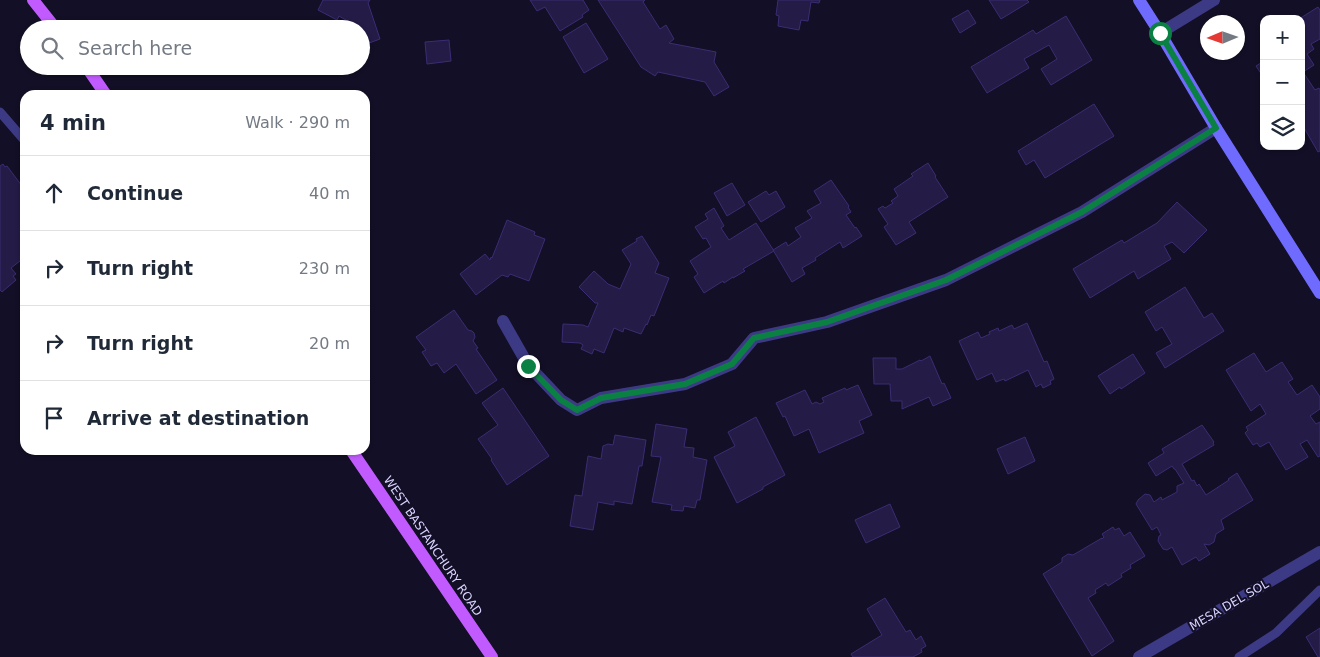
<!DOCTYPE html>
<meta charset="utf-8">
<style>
:root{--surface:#fff;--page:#f6f6f7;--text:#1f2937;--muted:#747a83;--line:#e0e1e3}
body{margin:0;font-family:"DejaVu Sans",sans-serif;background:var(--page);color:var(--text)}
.controls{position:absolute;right:15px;top:15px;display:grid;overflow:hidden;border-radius:10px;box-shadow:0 1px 4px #0004}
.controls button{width:45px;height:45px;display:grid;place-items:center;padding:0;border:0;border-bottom:1px solid var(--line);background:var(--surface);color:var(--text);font:25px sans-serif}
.compass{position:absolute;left:1200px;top:15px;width:45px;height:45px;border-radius:50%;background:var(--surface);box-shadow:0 1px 4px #0004;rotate:268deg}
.stop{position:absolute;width:15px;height:15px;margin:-11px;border:4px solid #0b8043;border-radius:50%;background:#fff}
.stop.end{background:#0b8043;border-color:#fff;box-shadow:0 1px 5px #0008}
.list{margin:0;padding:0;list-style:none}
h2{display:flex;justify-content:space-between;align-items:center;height:65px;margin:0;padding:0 20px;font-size:21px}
h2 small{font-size:16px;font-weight:400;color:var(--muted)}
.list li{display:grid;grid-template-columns:32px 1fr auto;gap:15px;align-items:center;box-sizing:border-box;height:75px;padding:0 20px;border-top:1px solid var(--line)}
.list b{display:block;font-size:19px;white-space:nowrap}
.list em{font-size:16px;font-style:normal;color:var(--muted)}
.icon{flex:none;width:28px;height:28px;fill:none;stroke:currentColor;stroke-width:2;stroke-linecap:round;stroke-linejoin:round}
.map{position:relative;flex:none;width:1320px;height:657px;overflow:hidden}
.search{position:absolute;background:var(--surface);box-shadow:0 1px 4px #0004;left:20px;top:20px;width:350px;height:55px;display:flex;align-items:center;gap:12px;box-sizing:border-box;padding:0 18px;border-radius:28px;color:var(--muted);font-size:19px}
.panel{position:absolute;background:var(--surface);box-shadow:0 1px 4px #0004;left:20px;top:90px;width:350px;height:365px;border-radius:15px}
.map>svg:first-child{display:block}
</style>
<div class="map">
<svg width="1320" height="657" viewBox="0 0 1320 657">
<rect width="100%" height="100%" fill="#130f26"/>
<g fill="#241b47" stroke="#3b2d73">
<polygon points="323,0 370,0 368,3 380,39 361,46 361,29 353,29 351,23 339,16 337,20 318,10"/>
<polygon points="530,0 583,0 589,10 582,15 583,17 560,31 545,7 537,11"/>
<polygon points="598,0 645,0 643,2 660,29 666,25 674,39 669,43 716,52 714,62 729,87 714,96 705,82 658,72 655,76 641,67"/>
<polygon points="778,0 820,0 819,3 811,2 808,21 801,20 799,30 778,26 779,16 776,15"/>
<polygon points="989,0 1027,0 1029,2 1001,19"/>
<polygon points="1318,7 1320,10 1320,39 1311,44 1314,49 1307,54 1314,65 1303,72 1315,90 1319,88 1320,90 1320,151 1318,152 1303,126 1301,127 1301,19 1299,19"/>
<polygon points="968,10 976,23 960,33 952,19"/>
<polygon points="1066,16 1092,60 1051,85 1041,69 1057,59 1049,45 1024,59 1029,68 987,93 971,67 1033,30 1036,34"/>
<polygon points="586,23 608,59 584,73 563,37"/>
<polygon points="449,40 451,61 427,64 425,42"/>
<polygon points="1264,61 1264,78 1256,66"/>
<polygon points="1094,104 1114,136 1045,178 1034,160 1026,165 1018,151"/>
<polygon points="928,163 936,176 935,177 948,197 909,222 916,233 896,245 884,227 888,224 878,209 883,206 885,208 893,203 891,201 898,196 894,189 913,176 911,174"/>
<polygon points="3,164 5,167 7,166 25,190 25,227 20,231 25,238 25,257 11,268 16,274 13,276 16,280 2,292 0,290 0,166"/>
<polygon points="831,180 849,206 848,207 851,212 846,215 855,228 856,227 862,236 843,248 840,242 815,258 816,260 802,268 805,274 792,282 773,250 786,242 788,246 801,237 795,228 812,218 807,211 821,203 814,191"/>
<polygon points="732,183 745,205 727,216 714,193"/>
<polygon points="766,191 769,195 776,191 785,207 761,222 748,202"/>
<polygon points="1177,202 1207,230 1184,253 1172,242 1164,246 1171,259 1138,279 1134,271 1090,298 1073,269 1122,240 1124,243 1157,223"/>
<polygon points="714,208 724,226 721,228 729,240 756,223 774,251 743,269 745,271 733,278 733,277 724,283 723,281 704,293 694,277 698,274 690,261 711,247 706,238 703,239 695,227 708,219 705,214"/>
<polygon points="507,220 535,232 534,235 545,239 529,281 510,274 508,277 502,275 476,295 460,274 485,254 490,260 491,257 492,258"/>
<polygon points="642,236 659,263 655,273 669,278 654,316 651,315 647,325 646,324 641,334 624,328 623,332 614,328 604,353 594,349 592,354 581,349 583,345 580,343 562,342 563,324 583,325 588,327 598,303 595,303 579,287 594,271 608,284 620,289 631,264 622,250 637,241 636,239"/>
<polygon points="1185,287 1204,318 1212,313 1224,331 1165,368 1156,353 1172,344 1162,327 1156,331 1145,312"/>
<polygon points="454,310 468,330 472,331 474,333 475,337 473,341 478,348 476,349 497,380 476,394 456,364 444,373 437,363 431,366 422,352 426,350 416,337"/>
<polygon points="1027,323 1044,362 1047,361 1054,379 1050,381 1051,384 1043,388 1041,384 1036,387 1028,370 1005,381 1004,379 996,382 992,373 977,380 959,341 978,332 981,338 990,334 989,332 998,328 999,331 1012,325 1014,329"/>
<polygon points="1254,353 1266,372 1282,362 1293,379 1288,382 1297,395 1312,385 1320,397 1320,409 1310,416 1316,424 1320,422 1320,456 1318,457 1307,440 1300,444 1308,457 1286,470 1269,442 1260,447 1257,443 1253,445 1245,433 1248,430 1246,427 1266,414 1260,404 1251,411 1226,370"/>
<polygon points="1133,354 1145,373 1121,389 1120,387 1110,394 1098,376"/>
<polygon points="930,356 942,384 944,383 951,398 933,406 929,397 902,409 902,401 891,401 890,384 874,384 873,358 896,358 896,369 902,369 920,360 921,361"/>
<polygon points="858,385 872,415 859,421 864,433 819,453 809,429 794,436 785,416 783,417 776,403 805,390 812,404 816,402 820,404 824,402 822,398 845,388 846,390"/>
<polygon points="503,388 549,456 507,485 491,460 492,459 478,439 498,425 482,403"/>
<polygon points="756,417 785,475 763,487 763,489 737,503 714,457 735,446 728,432"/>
<polygon points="656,424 687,429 684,447 694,448 693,457 707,460 700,500 697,500 695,508 684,506 683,511 671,510 672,505 652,502 661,457 651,456"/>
<polygon points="1202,425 1214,442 1213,443 1214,445 1182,464 1192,481 1194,480 1197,486 1199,484 1206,495 1229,480 1228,479 1237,473 1253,500 1221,520 1224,529 1216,534 1214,542 1209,545 1204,544 1210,554 1199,561 1196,557 1182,565 1172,547 1167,550 1163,549 1158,541 1159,536 1161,535 1157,527 1152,530 1136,504 1138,500 1145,494 1150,495 1154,502 1161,497 1162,500 1177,492 1177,486 1184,483 1175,469 1174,469 1172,466 1156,476 1148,463 1164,453 1162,449"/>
<polygon points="615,435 646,440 642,466 639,466 632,504 614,501 614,505 598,502 593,530 570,526 575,495 582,496 588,456 601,459 603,446 608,444 613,445"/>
<polygon points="1025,437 1035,461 1008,474 997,449"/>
<polygon points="890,504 900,527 866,543 855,520"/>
<polygon points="1113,527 1115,530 1119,528 1124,536 1130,532 1145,556 1130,565 1131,568 1121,574 1122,577 1108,586 1106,583 1095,590 1096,593 1088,598 1114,641 1092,656 1043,574 1062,562 1062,558 1068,554 1073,555 1102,538 1102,539 1104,537 1102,534"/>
<polygon points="885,598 906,632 910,630 916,640 921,636 926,646 921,649 922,652 913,657 853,657 851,654 882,635 867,609"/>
<polygon points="1320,628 1320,657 1318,657 1306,637"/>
</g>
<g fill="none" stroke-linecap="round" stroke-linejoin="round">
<g stroke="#3d3a85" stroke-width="9">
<polyline points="0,112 25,141"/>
<polyline points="1239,657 1276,633 1320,590"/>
</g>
<g stroke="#3d3a85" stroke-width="12">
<polyline points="1160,33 1214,0"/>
<polyline points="503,321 528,365 561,400 577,410 601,398 685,384 732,364 754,338 827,322 946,280 1082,212 1216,128"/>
<polyline points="1139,657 1320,552"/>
</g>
<polyline stroke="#6f6bff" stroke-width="12" points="1139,0 1160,33 1216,128 1320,293"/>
<g stroke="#c25bff" stroke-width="12">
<polyline points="33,0 56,29"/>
<polyline points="86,66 106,95"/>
<polyline points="351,450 492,657"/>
</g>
</g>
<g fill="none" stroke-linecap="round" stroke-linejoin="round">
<polyline stroke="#0b8043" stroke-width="6" points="528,366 561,400 577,410 601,398 685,384 732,364 754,338 827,322 946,280 1082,212 1216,128 1160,33"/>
</g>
<g text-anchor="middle" stroke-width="4" stroke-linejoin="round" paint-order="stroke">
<g font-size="12" fill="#d9d4ff" stroke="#130f26">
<text transform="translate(433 546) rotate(56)" y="4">WEST BASTANCHURY ROAD</text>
<text transform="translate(1229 605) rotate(-30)" y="4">MESA DEL SOL</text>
</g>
</g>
</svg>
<div class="controls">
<button>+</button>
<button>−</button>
<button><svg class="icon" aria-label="layers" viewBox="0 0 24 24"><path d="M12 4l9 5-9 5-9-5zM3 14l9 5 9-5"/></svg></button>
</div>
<svg class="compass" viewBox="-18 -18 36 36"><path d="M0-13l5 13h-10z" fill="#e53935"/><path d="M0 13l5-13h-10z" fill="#747a83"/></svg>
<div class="stop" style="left:1160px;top:33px"></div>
<div class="stop end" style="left:528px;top:366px"></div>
<div class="search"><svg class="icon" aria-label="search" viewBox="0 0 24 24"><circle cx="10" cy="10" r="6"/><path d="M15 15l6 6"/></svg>Search here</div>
<section class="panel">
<h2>4 min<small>Walk · 290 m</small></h2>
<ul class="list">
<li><svg class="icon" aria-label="ahead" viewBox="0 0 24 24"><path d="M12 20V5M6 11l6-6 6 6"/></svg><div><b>Continue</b></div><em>40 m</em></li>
<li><svg class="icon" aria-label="right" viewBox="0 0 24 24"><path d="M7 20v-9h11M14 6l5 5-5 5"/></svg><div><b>Turn right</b></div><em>230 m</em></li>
<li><svg class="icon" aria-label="right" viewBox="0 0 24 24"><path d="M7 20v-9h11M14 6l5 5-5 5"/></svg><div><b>Turn right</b></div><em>20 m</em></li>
<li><svg class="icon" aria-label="arrive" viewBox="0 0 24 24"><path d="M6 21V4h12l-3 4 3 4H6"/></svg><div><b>Arrive at destination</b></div></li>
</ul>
</section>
</div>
